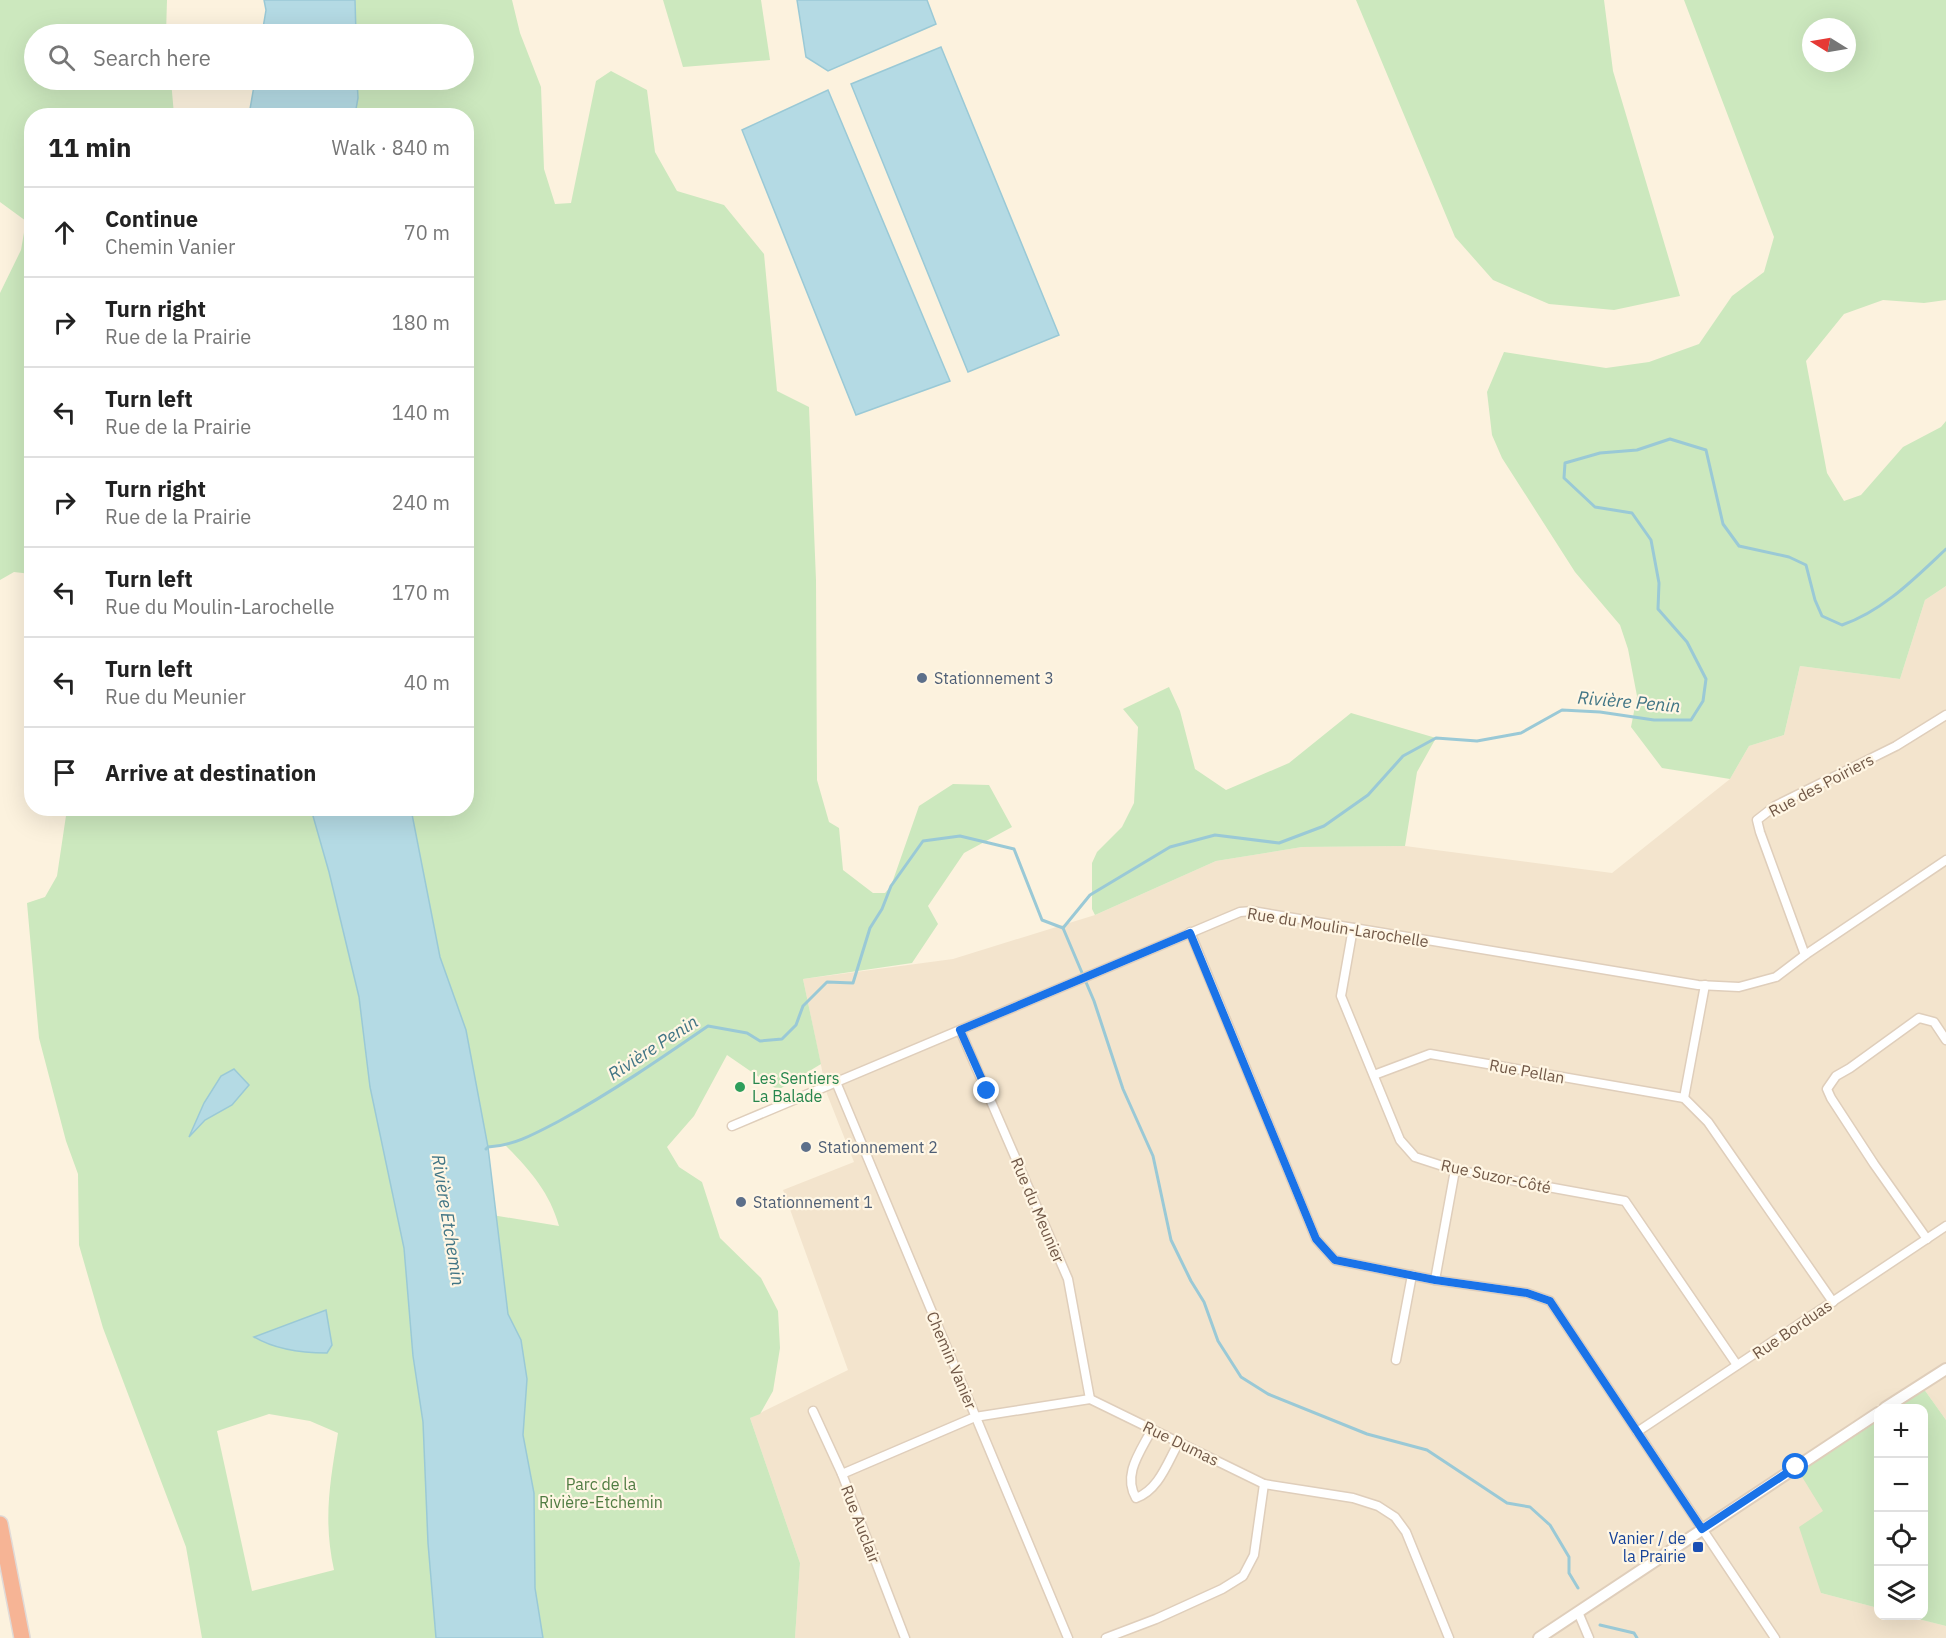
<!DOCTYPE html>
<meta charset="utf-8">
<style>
:root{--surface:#fff;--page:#f2f2f2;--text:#222;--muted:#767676;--line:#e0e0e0}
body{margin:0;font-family:"IBM Plex Sans",sans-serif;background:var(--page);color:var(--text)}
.controls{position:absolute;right:18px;bottom:18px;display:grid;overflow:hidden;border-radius:12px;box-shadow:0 6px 24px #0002}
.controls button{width:54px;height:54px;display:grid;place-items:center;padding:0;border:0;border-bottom:2px solid var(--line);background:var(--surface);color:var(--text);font:30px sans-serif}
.compass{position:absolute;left:1802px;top:18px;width:54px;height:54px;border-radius:50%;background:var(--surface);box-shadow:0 6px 24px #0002;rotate:281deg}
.stop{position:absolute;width:18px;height:18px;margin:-14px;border:4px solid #1a73e8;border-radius:50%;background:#fff}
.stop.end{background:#1a73e8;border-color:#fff;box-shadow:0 2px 6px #0008}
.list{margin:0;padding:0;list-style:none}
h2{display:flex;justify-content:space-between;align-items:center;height:78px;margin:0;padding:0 24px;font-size:26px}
h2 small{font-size:20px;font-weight:400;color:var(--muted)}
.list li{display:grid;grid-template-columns:39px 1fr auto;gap:18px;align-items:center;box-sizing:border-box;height:90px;padding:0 24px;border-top:2px solid var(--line)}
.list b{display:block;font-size:22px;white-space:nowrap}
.list p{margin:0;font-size:20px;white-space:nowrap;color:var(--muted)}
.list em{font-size:20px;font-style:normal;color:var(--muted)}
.icon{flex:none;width:33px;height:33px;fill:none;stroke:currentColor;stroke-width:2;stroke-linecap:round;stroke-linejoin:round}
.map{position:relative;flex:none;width:1946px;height:1638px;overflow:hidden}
.search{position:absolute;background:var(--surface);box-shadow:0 6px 24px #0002;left:24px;top:24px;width:450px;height:66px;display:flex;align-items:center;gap:15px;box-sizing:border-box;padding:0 21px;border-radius:33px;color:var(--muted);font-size:22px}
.panel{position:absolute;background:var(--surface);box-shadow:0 6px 24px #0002;left:24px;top:108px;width:450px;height:708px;border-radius:24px}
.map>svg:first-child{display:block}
</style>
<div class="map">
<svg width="1946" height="1638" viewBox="0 0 1946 1638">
<rect width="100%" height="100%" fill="#fcf2de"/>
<polygon fill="#f3e4cd" points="1946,586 1946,1420 1921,1385 1885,1408 1878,1408 1823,1511 1821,1593 1878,1608 1878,1616 1906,1616 1946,1626 1946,1638 795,1638 800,1563 750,1418 848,1370 783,1190 854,1162 827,1094 803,979 953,959 1095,915 1216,861 1302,847 1405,846 1612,873 1730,779 1749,746 1784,735 1800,666 1900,679 1925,600"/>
<g fill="#cce8be" fill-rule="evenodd">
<polygon points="0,0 167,0 166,34 34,34 34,80 171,80 174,115 32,116 31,574 14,572 0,580 0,293 21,250 26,221 0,202"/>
<path d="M355,0H512L520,33L541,87L544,169L555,204L571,203L596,81L611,71L647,90L655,152L677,191L724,205L764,254L777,391L809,407L816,580L817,780L829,822L839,828L843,870L873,893H885L891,886L919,806L953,784L989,785L1012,827L964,853L928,906L938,924L912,963L803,979L821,1064L778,1090L727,1055L694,1116L667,1147L679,1167L702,1182L720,1238L761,1278L778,1311L780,1348L773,1391L760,1414L750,1418L800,1563L795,1638H491L450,1208L559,1226C550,1193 530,1170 506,1146L488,1147L466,1030L440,957L411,809L466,808V116H355L358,98L357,80H464V34H356Z"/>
<polygon points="663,0 761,0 770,60 683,67"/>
<polygon points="1356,0 1604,0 1613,71 1680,296 1614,310 1549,304 1493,280 1455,237"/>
<path d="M1684,0H1946V300L1924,303L1883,300L1844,314L1806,361L1827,473L1844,501L1861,495L1903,447L1941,427L1946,421V586L1925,600L1900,679L1800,666L1784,735L1749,746L1730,779L1662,768L1631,727L1637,696L1628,649L1620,625L1575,572L1502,458L1492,435L1487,392L1504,352L1606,368L1649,362L1699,344L1732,296L1764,272L1774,237ZM1811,27H1847V63H1811Z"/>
<polygon points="1169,687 1180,711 1195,769 1226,790 1289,763 1351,713 1436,738 1417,772 1405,846 1302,847 1216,861 1095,915 1092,909 1092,863 1097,852 1122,827 1134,803 1138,727 1123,709"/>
<path d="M67,809H311L329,872L359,997L370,1087L404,1248L413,1356L423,1421L428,1543L436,1638H202L186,1547L103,1328L79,1245L78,1174L66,1141L39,1038L27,903L45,897L57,876ZM234,1069L232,1105L205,1120L190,1135L204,1103L221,1076ZM269,1414L310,1421L338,1433C330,1482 323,1520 334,1570L252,1591L217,1431Z"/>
<polygon points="1921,1385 1946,1420 1946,1626 1906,1616 1924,1616 1924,1408 1885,1408"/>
<polygon points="1878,1413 1878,1608 1821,1593 1799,1527 1823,1511 1796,1467"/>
</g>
<g fill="#b4dae4" stroke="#9ac9d6" stroke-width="1.5">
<polygon points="264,0 355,0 356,34 262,34 266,10"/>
<polygon points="797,0 927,0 936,24 828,71 806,57"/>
<polygon points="941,47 1059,335 968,372 851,84"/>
<polygon points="255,80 357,80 358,98 355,115 249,115"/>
<polygon points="828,90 950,381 856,415 742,130"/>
<polygon points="311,809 411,809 440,957 466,1030 488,1147 508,1314 521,1340 527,1379 523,1435 534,1493 535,1588 543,1638 436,1638 428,1543 423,1422 413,1356 404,1248 370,1087 359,997 329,872"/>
<polygon points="234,1069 249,1085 232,1105 205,1120 189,1137 204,1103 221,1076"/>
<path d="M326,1310L332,1345L327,1353C303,1353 274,1349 254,1337Z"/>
</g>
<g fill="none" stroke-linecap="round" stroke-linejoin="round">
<g stroke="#9ac9d6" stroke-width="3">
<polyline points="1063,928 1094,1001 1123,1089 1153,1156 1171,1240 1191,1281 1204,1302 1218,1341 1241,1377 1268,1394 1367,1434 1427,1450 1507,1503 1530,1507 1550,1525 1569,1557 1569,1573 1578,1588"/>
<path d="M486,1149L488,1147C514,1146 538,1132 561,1120C612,1092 660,1059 708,1026L747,1033L760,1041L782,1039L796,1025L803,1006L827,982L853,983L870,928L882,909L891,886L923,841L960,836L1014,849L1042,920L1063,928L1090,895L1170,847L1215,835L1279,843L1324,826L1368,795L1403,756L1436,738L1477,741L1521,733L1562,710L1600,712L1654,720H1691L1703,701L1706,679L1687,642L1658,609L1659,583L1651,540L1632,513L1595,507L1564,478L1565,463L1600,453L1637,450L1670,439L1706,450L1723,524L1739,546L1789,557L1806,565L1815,600L1822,616L1842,625C1883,611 1915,578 1946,549"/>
<polyline points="1600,1625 1634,1633 1637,1638"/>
</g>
<g stroke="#dfcebb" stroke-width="11">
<g id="minor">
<polyline points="1353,928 1341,996 1400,1140 1415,1157 1455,1170 1625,1201 1737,1365"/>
<polyline points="1190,932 1316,1239 1335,1260 1435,1280 1527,1293 1550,1301 1775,1638"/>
<polyline points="1805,955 1760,832 1757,820 1775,806 1896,746 1946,715"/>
<polyline points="960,1030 1068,1279 1090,1399"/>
<polyline points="1374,1075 1430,1054 1684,1098 1708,1122 1833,1302"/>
<polyline points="836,1082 1068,1638"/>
<polyline points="1684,1098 1705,985"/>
<polyline points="732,1126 1240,912 1252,911 1698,985 1739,987 1776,977 1805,955 1946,860"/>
<polyline points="1927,1239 1874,1164 1831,1098 1827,1089 1836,1076 1850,1068 1919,1018 1934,1022 1946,1040"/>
<polyline points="1435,1280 1455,1170"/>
<polyline points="1396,1360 1412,1275"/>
<polyline points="813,1411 842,1474 905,1638"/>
<path d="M1152,1429C1141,1451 1122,1474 1136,1498C1159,1490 1168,1461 1179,1442"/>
<polyline points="1637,1432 1946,1226"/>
<polyline points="842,1474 975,1417 1090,1399 1264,1484 1353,1498 1378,1506 1395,1517 1406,1532 1449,1638"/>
<polyline points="1578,1612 1589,1638"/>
<polyline points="1106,1638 1156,1619 1222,1589 1243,1576 1254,1555 1264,1484"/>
</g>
</g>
<g stroke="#dfcebb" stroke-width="14">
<g id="tertiary">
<polyline points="1885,1408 1946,1369"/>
<polyline points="1539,1638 1878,1413"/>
</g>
</g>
<g stroke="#e0dad7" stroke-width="18">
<polyline id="motorway" points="0,1524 22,1638"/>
</g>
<use href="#minor" stroke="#fff" stroke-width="8"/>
<use href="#tertiary" stroke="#fff" stroke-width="10"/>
<use href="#motorway" stroke="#f6b495" stroke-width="15"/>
</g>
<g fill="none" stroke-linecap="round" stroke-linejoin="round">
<polyline stroke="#1a73e8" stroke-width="8" points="987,1091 960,1030 1190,933 1316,1239 1335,1260 1435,1280 1527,1293 1550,1301 1702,1529 1796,1467"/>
</g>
<g fill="#5c6f8a" stroke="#fff6e4" stroke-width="2">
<circle cx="922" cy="678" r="6"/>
<circle cx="806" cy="1147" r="6"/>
<circle cx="741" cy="1202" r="6"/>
</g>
<circle fill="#2e9e5b" stroke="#fff6e4" stroke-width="2" cx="740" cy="1087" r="6"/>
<rect fill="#1a4fb4" stroke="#fff6e4" stroke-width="2" x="1692" y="1541" width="12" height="12" rx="3"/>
<g text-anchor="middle" stroke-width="4.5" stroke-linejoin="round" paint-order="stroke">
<g font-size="16" fill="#4e5e75" stroke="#fff6e4" text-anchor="start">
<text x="934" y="684">Stationnement 3</text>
<text x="818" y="1153">Stationnement 2</text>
<text x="753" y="1208">Stationnement 1</text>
</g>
<g font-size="16" fill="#715847" stroke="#fff6e4">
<text transform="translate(1821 785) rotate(-28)" y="6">Rue des Poiriers</text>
<text transform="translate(1338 927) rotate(9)" y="6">Rue du Moulin-Larochelle</text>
<text transform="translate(1527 1071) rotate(10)" y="6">Rue Pellan</text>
<text transform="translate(1496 1176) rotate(12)" y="6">Rue Suzor-Côté</text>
<text transform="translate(1038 1210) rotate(67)" y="6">Rue du Meunier</text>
<text transform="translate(1792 1329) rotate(-34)" y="6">Rue Borduas</text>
<text transform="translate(952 1360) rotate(67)" y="6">Chemin Vanier</text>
<text transform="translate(1181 1443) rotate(26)" y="6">Rue Dumas</text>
<text transform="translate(861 1524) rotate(69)" y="6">Rue Auclair</text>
</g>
<g font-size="16" fill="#27864d" stroke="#fff6e4" text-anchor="start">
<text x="752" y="1084">Les Sentiers<tspan x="752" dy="18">La Balade</tspan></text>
</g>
<g font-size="16" fill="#507c42" stroke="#fff6e4">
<text x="601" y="1490">Parc de la<tspan x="601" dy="18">Rivière-Etchemin</tspan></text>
</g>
<g font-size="16" fill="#164399" stroke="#fff6e4" text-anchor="end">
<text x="1686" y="1544">Vanier / de<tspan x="1686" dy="18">la Prairie</tspan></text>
</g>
<g font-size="18" font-style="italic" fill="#417585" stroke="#fff6e4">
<text transform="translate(1629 702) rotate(5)" y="6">Rivière Penin</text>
<text transform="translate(653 1048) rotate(-33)" y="6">Rivière Penin</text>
<text transform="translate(448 1220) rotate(81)" y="6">Rivière Etchemin</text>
</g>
</g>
</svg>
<div class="controls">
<button>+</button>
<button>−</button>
<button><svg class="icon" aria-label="locate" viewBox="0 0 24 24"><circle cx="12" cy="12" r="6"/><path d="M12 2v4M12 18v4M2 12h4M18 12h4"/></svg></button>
<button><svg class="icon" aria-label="layers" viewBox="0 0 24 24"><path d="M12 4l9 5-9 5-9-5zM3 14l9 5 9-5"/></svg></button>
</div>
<svg class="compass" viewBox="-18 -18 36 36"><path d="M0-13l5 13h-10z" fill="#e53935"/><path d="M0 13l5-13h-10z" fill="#767676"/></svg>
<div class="stop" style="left:1796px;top:1467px"></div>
<div class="stop end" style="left:987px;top:1091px"></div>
<div class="search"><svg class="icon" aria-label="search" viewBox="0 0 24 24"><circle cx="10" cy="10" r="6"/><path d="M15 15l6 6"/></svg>Search here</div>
<section class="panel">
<h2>11 min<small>Walk · 840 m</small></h2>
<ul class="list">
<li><svg class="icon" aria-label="ahead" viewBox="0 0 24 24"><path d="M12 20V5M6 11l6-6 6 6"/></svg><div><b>Continue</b><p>Chemin Vanier</p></div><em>70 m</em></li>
<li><svg class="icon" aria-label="right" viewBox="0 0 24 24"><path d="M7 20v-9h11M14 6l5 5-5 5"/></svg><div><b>Turn right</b><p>Rue de la Prairie</p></div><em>180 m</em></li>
<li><svg class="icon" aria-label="left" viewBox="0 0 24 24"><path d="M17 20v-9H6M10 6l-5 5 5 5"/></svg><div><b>Turn left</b><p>Rue de la Prairie</p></div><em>140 m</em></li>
<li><svg class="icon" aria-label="right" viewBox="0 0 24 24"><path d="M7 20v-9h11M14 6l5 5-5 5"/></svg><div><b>Turn right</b><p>Rue de la Prairie</p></div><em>240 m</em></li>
<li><svg class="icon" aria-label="left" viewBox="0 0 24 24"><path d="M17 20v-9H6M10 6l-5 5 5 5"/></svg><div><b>Turn left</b><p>Rue du Moulin-Larochelle</p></div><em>170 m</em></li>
<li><svg class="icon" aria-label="left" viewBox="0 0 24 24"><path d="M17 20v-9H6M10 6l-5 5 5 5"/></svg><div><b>Turn left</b><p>Rue du Meunier</p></div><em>40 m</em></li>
<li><svg class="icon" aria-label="arrive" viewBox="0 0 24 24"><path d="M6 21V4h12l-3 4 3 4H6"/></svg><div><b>Arrive at destination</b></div></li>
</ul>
</section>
</div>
